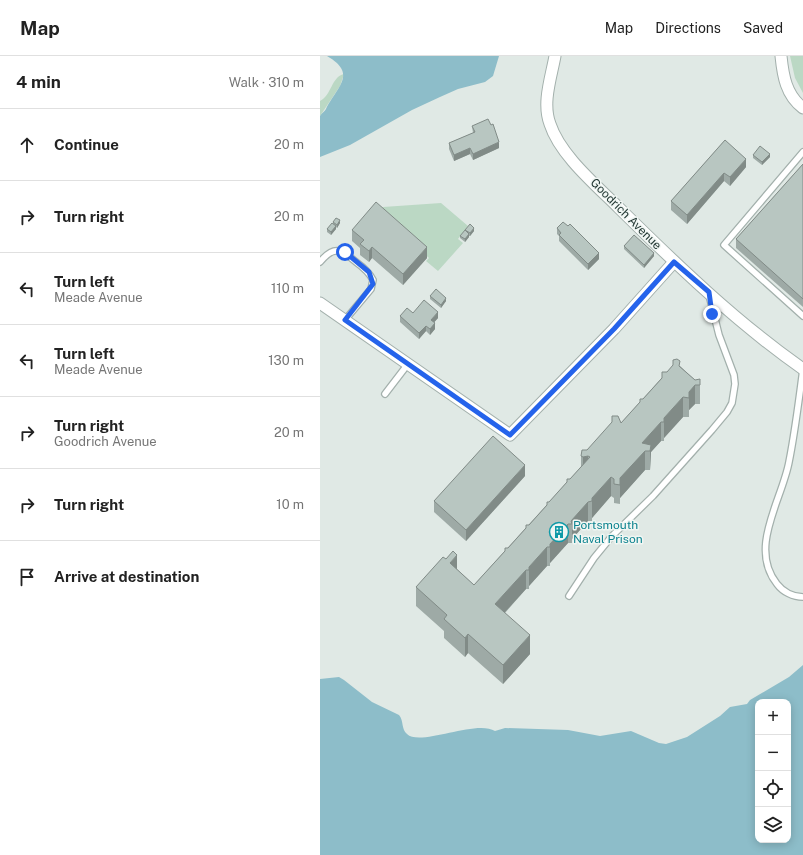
<!DOCTYPE html>
<meta charset="utf-8">
<style>
:root{--surface:#fff;--page:#f2f2f2;--text:#222;--muted:#767676;--line:#e0e0e0}
body{margin:0;font-family:"Public Sans",sans-serif;background:var(--page);color:var(--text)}
.controls{position:absolute;right:12px;bottom:12px;display:grid;overflow:hidden;border-radius:8px;box-shadow:0 2px 10px #0003}
.controls button{width:36px;height:36px;display:grid;place-items:center;padding:0;border:0;border-bottom:1px solid var(--line);background:var(--surface);color:var(--text);font:20px sans-serif}
.stop{position:absolute;width:12px;height:12px;margin:-9px;border:3px solid #2563eb;border-radius:50%;background:#fff}
.stop.end{background:#2563eb;border-color:#fff;box-shadow:0 1px 4px #0008}
.list{margin:0;padding:0;list-style:none}
h2{display:flex;justify-content:space-between;align-items:center;height:52px;margin:0;padding:0 16px;font-size:17px}
h2 small{font-size:13px;font-weight:400;color:var(--muted)}
.list li{display:grid;grid-template-columns:26px 1fr auto;gap:12px;align-items:center;box-sizing:border-box;height:72px;padding:0 16px;border-top:1px solid var(--line)}
.list b{display:block;font-size:15px;white-space:nowrap}
.list p{margin:0;font-size:13px;white-space:nowrap;color:var(--muted)}
.list em{font-size:13px;font-style:normal;color:var(--muted)}
.icon{flex:none;width:22px;height:22px;fill:none;stroke:currentColor;stroke-width:2;stroke-linecap:round;stroke-linejoin:round}
.map{position:relative;flex:none;width:483px;height:799px;overflow:hidden}
header{display:flex;align-items:center;gap:24px;box-sizing:border-box;height:56px;padding:0 20px;background:var(--surface);border-bottom:1px solid var(--line)}
header strong{font-size:19px}
nav{display:flex;gap:22px;margin-inline-start:auto;font-size:14px}
main{display:flex}
aside{flex:1;background:var(--surface)}
.map>svg:first-child{display:block}
</style>
<header>
<strong>Map</strong>
<nav><a>Map</a><a>Directions</a><a>Saved</a></nav>
</header>
<main>
<aside>
<h2>4 min<small>Walk · 310 m</small></h2>
<ul class="list">
<li><svg class="icon" aria-label="ahead" viewBox="0 0 24 24"><path d="M12 20V5M6 11l6-6 6 6"/></svg><div><b>Continue</b></div><em>20 m</em></li>
<li><svg class="icon" aria-label="right" viewBox="0 0 24 24"><path d="M7 20v-9h11M14 6l5 5-5 5"/></svg><div><b>Turn right</b></div><em>20 m</em></li>
<li><svg class="icon" aria-label="left" viewBox="0 0 24 24"><path d="M17 20v-9H6M10 6l-5 5 5 5"/></svg><div><b>Turn left</b><p>Meade Avenue</p></div><em>110 m</em></li>
<li><svg class="icon" aria-label="left" viewBox="0 0 24 24"><path d="M17 20v-9H6M10 6l-5 5 5 5"/></svg><div><b>Turn left</b><p>Meade Avenue</p></div><em>130 m</em></li>
<li><svg class="icon" aria-label="right" viewBox="0 0 24 24"><path d="M7 20v-9h11M14 6l5 5-5 5"/></svg><div><b>Turn right</b><p>Goodrich Avenue</p></div><em>20 m</em></li>
<li><svg class="icon" aria-label="right" viewBox="0 0 24 24"><path d="M7 20v-9h11M14 6l5 5-5 5"/></svg><div><b>Turn right</b></div><em>10 m</em></li>
<li><svg class="icon" aria-label="arrive" viewBox="0 0 24 24"><path d="M6 21V4h12l-3 4 3 4H6"/></svg><div><b>Arrive at destination</b></div></li>
</ul>
</aside>
<div class="map">
<svg width="483" height="799" viewBox="0 0 483 799">
<rect width="100%" height="100%" fill="#e0e9e5"/>
<g fill="#bbd8c4">
<polygon points="470,0 483,0 483,37 475,22"/>
<path d="M24,18L20,30L0,60V45C12,39 11,21 24,18Z"/>
<polygon points="121,147 148,170 138,183 143,187 118,215 106,205 109,202 58,156 63,151"/>
</g>
<g fill="#8dbdc9" fill-rule="evenodd">
<path d="M7,0H179L173,20L165,26L138,33L120,41L92,54L30,89L0,101C0,93 0,65 0,60C1,58 5,55 6,53C17,31 38,18 7,0Z"/>
<path d="M483,609V799H0V623L19,621L24,624L52,646L79,659C84,665 81,673 87,678C100,691 156,663 175,675L185,672L248,674L280,680L311,675L339,687L346,688L367,681L400,660L410,651L427,648L430,644L469,621ZM438,646H468V784H438Z"/>
</g>
<g fill="none" stroke-linecap="round" stroke-linejoin="round">
<g stroke="#a3b0ac" stroke-width="8">
<g id="service">
<polyline points="483,96 404,189 483,260"/>
<path d="M0,206C14,189 21,193 36,206C43,211 49,216 53,224L51,233L25,264"/>
<path d="M483,313C479,344 475,376 469,406C462,444 428,492 457,528C463,536 473,541 483,541"/>
<polyline points="65,338 88,308"/>
<polyline points="249,540 274,502 292,480 333,440 392,374 407,356 412,347 415,328 414,319 399,279 389,239"/>
</g>
</g>
<g stroke="#a3b0ac" stroke-width="13">
<g id="minor">
<path d="M235,0C231,22 222,47 230,68C240,99 276,129 299,152C357,209 416,266 483,313"/>
<path d="M461,0C463,20 466,39 483,52"/>
<polyline points="0,247 190,379 294,273 354,206"/>
</g>
</g>
<use href="#service" stroke="#fff" stroke-width="5.5"/>
<use href="#minor" stroke="#fff" stroke-width="11"/>
</g>
<g fill="#9eaaa6">
<polygon points="152,70 179,92 153,104 150,98 134,105 129,93 129,87 153,77"/>
<polygon points="405,84 426,111 410,130 404,125 367,168 351,154 351,145"/>
<polygon points="433,99 450,101 442,109 433,102"/>
<polygon points="483,108 483,251 416,192 416,183"/>
<polygon points="13,166 20,167 17,172 16,171 16,173 11,179 7,176 7,173 13,168"/>
<polygon points="248,170 279,203 268,214 239,185 239,180 237,178 237,172"/>
<polygon points="32,174 107,202 83,229 52,202 49,206 40,199 40,192 32,185"/>
<polygon points="145,174 154,175 150,180 149,180 149,181 145,186 140,182 140,180 145,175"/>
<polygon points="304,190 334,200 324,212 304,193"/>
<polygon points="110,240 126,245 121,252 110,243"/>
<polygon points="93,257 118,262 114,266 115,273 110,279 106,275 99,283 80,266 80,260"/>
<polygon points="360,310 380,329 380,348 375,348 369,354 369,361 363,361 344,382 344,385 341,385 331,396 330,414 325,414 300,442 300,448 294,447 294,442 291,440 272,462 272,465 268,465 252,483 252,487 248,487 230,507 230,510 227,510 209,530 209,533 206,533 185,557 210,598 183,628 148,597 145,601 124,582 124,575 96,550 96,531 126,503 154,529 261,411 261,400 267,394 301,367 347,316"/>
<polygon points="205,420 146,485 114,456 114,445"/>
</g>
<g fill="#818b87">
<polygon points="179,86 179,92 153,104 153,98"/>
<polygon points="150,92 150,98 134,105 134,99"/>
<polygon points="450,98 450,101 442,109 442,106"/>
<polygon points="426,103 426,111 410,130 410,121"/>
<polygon points="404,117 404,125 367,168 367,159"/>
<polygon points="20,164 20,167 17,172 17,169"/>
<polygon points="16,170 16,173 11,179 11,176"/>
<polygon points="154,172 154,175 150,180 150,177"/>
<polygon points="149,178 149,181 145,186 145,183"/>
<polygon points="52,191 52,202 49,206 49,195"/>
<polygon points="107,191 107,202 83,229 83,218"/>
<polygon points="279,197 279,203 268,214 268,208"/>
<polygon points="334,197 334,200 324,212 324,209"/>
<polygon points="126,242 126,245 121,252 121,249"/>
<polygon points="118,256 118,262 111,270 111,264"/>
<polygon points="115,267 115,273 110,279 110,273"/>
<polygon points="106,270 106,275 99,283 99,277"/>
<polygon points="375,329 375,348 369,354 369,336"/>
<polygon points="363,341 363,361 344,382 344,362"/>
<polygon points="341,366 341,385 331,396 330,414 330,395 325,395 325,414 300,442 300,448 300,422 322,387"/>
<polygon points="268,400 268,419 263,420 263,401"/>
<polygon points="205,409 205,420 146,485 146,474"/>
<polygon points="291,421 291,440 272,462 272,442"/>
<polygon points="268,446 268,465 252,483 252,468 251,465"/>
<polygon points="248,468 248,487 230,507 230,488"/>
<polygon points="227,491 227,510 209,530 209,511"/>
<polygon points="137,499 137,518 130,507"/>
<polygon points="206,514 206,533 175,567 175,548"/>
<polygon points="148,578 148,597 145,601 145,582"/>
<polygon points="210,579 210,598 183,628 183,609"/>
</g>
<g fill="#b8c6c1" stroke="#818b87">
<polygon points="168,63 171,69 173,68 179,86 153,98 150,92 134,99 129,87 155,76 152,70"/>
<polygon points="405,84 426,103 410,121 404,117 367,159 351,145"/>
<polygon points="440,90 450,98 442,106 433,99"/>
<polygon points="483,108 483,243 416,183"/>
<polygon points="56,146 107,191 83,218 52,191 49,195 40,188 44,184 32,174"/>
<polygon points="16,162 20,164 17,169 13,166"/>
<polygon points="243,166 248,170 250,168 279,197 268,208 239,179 241,177 237,172"/>
<polygon points="12,167 16,170 11,176 7,173"/>
<polygon points="150,168 154,172 150,177 145,174"/>
<polygon points="145,174 149,178 145,183 140,180"/>
<polygon points="314,179 334,197 324,209 304,190"/>
<polygon points="116,233 126,242 121,249 110,240"/>
<polygon points="104,244 118,256 111,264 115,267 110,273 106,270 99,277 80,260 87,252 93,257"/>
<polygon points="357,303 360,305 359,310 375,324 380,323 380,329 375,329 369,336 369,342 363,341 344,362 344,366 341,366 322,387 331,389 330,395 325,395 300,422 300,429 294,428 294,423 291,421 272,442 272,445 268,446 251,465 252,468 248,468 230,488 230,491 227,491 209,511 209,514 206,514 175,548 210,579 183,609 148,578 145,582 124,563 127,559 96,531 123,501 126,503 133,495 137,499 130,507 154,529 185,495 185,492 188,492 206,472 206,469 209,469 227,449 227,446 229,446 247,426 247,423 250,423 270,401 268,400 263,401 261,400 262,394 267,394 292,366 292,360 298,360 301,367 320,346 320,343 323,343 342,322 342,316 347,316 353,309 353,304"/>
<polygon points="173,380 205,409 146,474 114,445"/>
</g>
<g fill="none" stroke-linecap="round" stroke-linejoin="round">
<polyline stroke="#2563eb" stroke-width="5" points="25,196 49,216 53,228 25,264 190,379 294,273 354,206 389,236 392,258"/>
</g>
<defs>
<g id="building-ring" transform="scale(1)"><circle r="9.5" fill="#f0f6f3" stroke="#0f9aa8" stroke-width="1.5"/><path d="M-4-6H4V6H1V3H-1V6H-4ZM-2.5-4.3h1.7v1.8h-1.7ZM.8-4.3h1.7v1.8H.8ZM-2.5-1h1.7V.8h-1.7ZM.8-1h1.7V.8H.8Z" fill="#0f9aa8"/></g>
</defs>
<g fill-rule="evenodd">
<use href="#building-ring" x="239" y="476"/>
</g>
<g text-anchor="middle" stroke-width="3" stroke-linejoin="round" paint-order="stroke">
<g font-size="12" fill="#223733" stroke="#f0f6f3">
<text transform="translate(306 158) rotate(45)" y="4">Goodrich Avenue</text>
</g>
<g font-size="12" fill="#0d838f" stroke="#f0f6f3" text-anchor="start">
<text x="253" y="473">Portsmouth<tspan x="253" dy="14">Naval Prison</tspan></text>
</g>
</g>
</svg>
<div class="controls">
<button>+</button>
<button>−</button>
<button><svg class="icon" aria-label="locate" viewBox="0 0 24 24"><circle cx="12" cy="12" r="6"/><path d="M12 2v4M12 18v4M2 12h4M18 12h4"/></svg></button>
<button><svg class="icon" aria-label="layers" viewBox="0 0 24 24"><path d="M12 4l9 5-9 5-9-5zM3 14l9 5 9-5"/></svg></button>
</div>
<div class="stop" style="left:25px;top:196px"></div>
<div class="stop end" style="left:392px;top:258px"></div>
</div>
</main>
